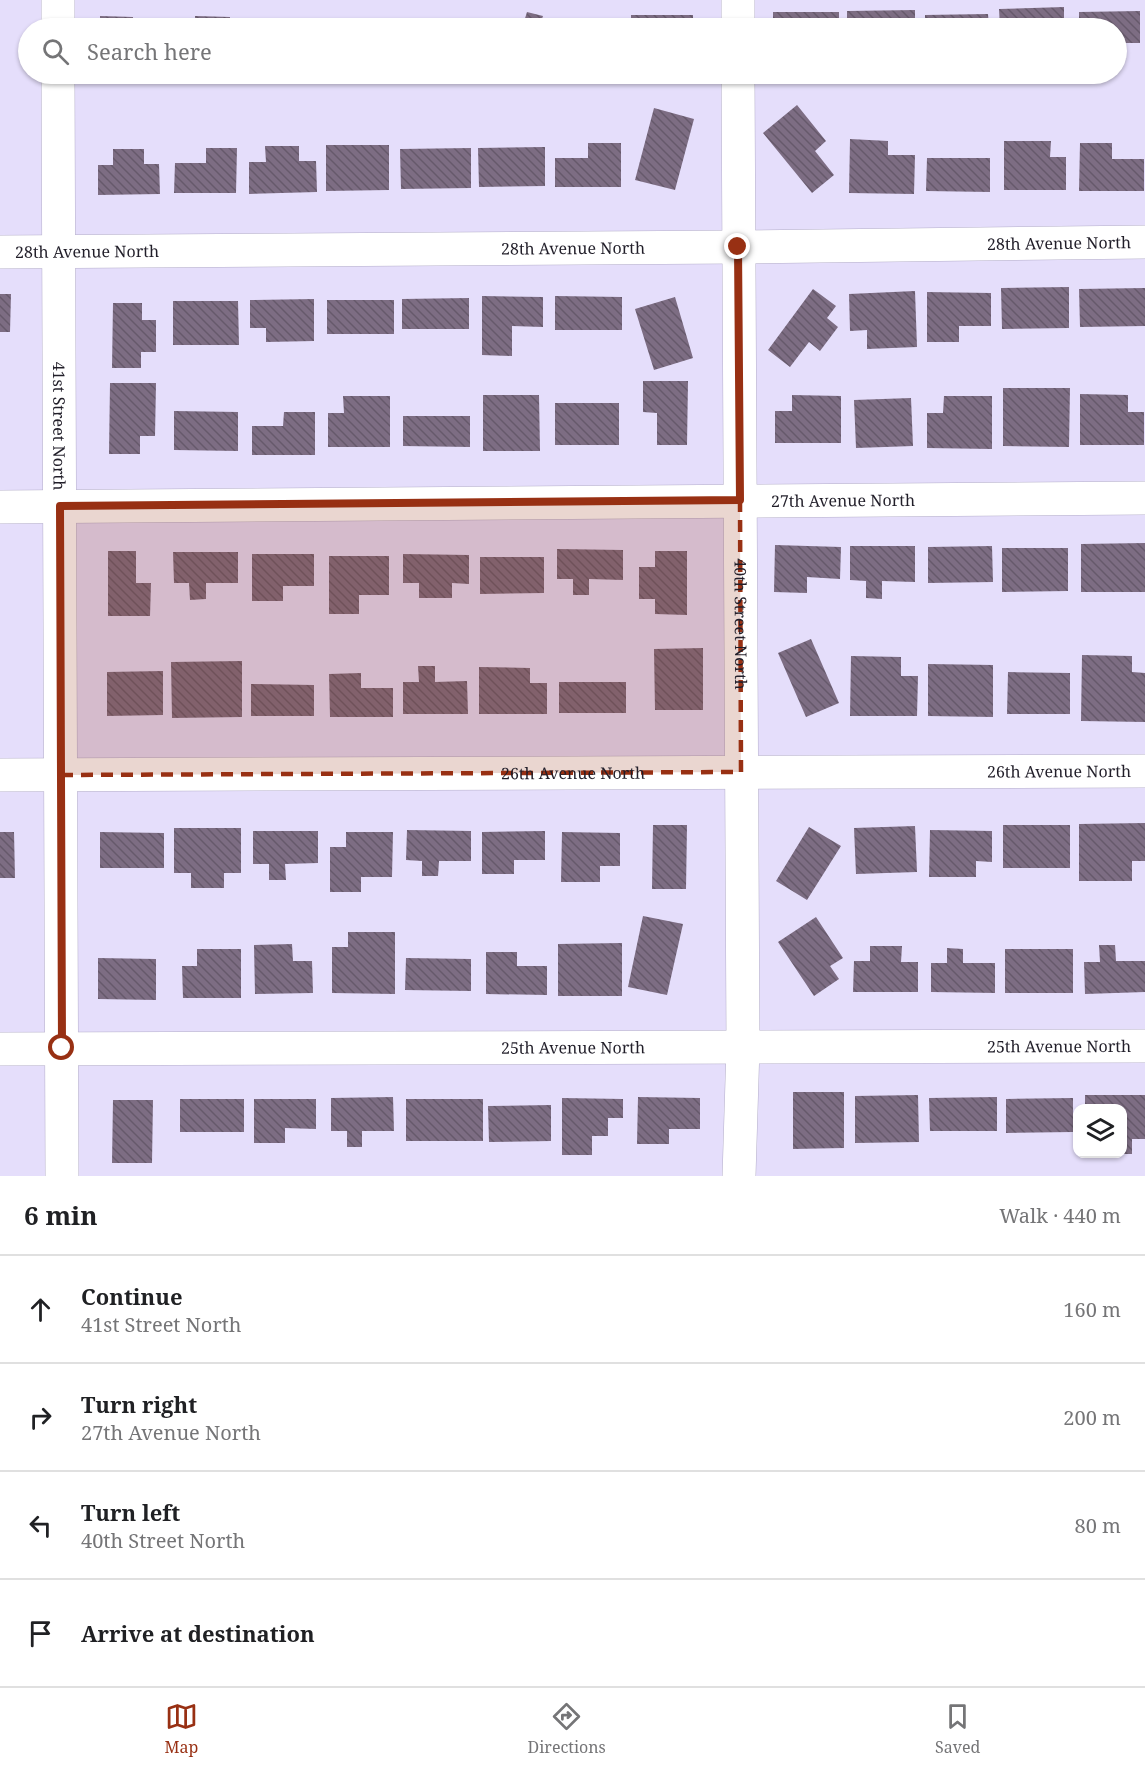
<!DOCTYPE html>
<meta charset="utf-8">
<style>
:root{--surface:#fff;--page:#f6f6f6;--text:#202124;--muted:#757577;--line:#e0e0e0;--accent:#983013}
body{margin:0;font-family:"Noto Serif",serif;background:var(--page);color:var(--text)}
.controls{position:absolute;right:18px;bottom:18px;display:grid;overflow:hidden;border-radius:12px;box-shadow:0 2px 4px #0004}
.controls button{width:54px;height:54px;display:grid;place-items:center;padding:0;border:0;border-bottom:2px solid var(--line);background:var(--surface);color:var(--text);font:30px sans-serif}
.stop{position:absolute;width:18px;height:18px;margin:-14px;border:4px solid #983013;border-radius:50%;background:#fff}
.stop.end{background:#983013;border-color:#fff;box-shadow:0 2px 6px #0008}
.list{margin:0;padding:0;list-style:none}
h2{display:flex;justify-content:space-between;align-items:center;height:78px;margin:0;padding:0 24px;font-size:26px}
h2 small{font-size:20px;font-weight:400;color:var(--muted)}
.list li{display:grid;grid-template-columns:39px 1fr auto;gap:18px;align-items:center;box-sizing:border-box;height:108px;padding:0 24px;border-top:2px solid var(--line)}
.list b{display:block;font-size:22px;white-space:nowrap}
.list p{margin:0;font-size:20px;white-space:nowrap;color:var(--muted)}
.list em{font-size:20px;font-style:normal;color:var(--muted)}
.icon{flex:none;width:33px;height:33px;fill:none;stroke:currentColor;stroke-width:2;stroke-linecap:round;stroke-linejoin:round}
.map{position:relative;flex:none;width:1145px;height:1176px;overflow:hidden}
.search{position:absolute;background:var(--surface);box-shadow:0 2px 4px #0004;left:18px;right:18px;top:18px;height:66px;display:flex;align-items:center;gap:15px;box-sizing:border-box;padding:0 21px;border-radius:33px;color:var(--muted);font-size:22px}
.sheet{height:510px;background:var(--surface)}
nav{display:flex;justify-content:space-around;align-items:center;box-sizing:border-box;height:84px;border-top:2px solid var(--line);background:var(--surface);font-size:16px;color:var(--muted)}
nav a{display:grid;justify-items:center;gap:3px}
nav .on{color:var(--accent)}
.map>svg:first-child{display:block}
</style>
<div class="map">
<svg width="1145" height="1176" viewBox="0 0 1145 1176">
<defs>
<pattern id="building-back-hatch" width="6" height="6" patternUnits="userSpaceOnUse" patternTransform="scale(1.5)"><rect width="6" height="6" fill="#7d6d83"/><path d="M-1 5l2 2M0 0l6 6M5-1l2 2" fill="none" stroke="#66596b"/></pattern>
</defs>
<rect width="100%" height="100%" fill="#e5defb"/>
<path fill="url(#building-back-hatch)" d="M1064,7V28H1000L999,9Z
M915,10V28H847V11Z
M1140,11V43H1125L1126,59H1116V28H1079V12Z
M527,12L543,16L539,28H522Z
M773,12H839V28H773Z
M988,14L989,28H925V15Z
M631,15H693V28H631Z
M100,16L133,17V28H100Z
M195,16L230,17V28H195Z
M325,20H389V28H325Z
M405,21H462V28H405Z
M551,21H624V28H551Z
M251,22H308V28H251Z
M116,74H133V80H116Z
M797,105L826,141L815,151L834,175L812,193L763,133Z
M654,108L694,119L675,190L635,180Z
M850,139L888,141V155H915L914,194L849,193Z
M1004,141H1051L1050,157H1066V190H1004Z
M588,143H621V187H555V158H588Z
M1080,143H1112V159H1144V191H1079Z
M326,145H389V190L326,191Z
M265,146H299V161H316L317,192L249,194V162H266Z
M545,147V186L479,187L478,148Z
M206,148H237L236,193H174L175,163H206Z
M471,148V188L401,189L400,149Z
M113,149H144V164H159L160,194L98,195V165H113Z
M927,158H990V192L926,191Z
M1069,287V328L1002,329L1001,288Z
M1145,288V326L1080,327L1079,289Z
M813,289L836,306L827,318L838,327L820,351L809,342L790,367L768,350Z
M915,291L917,347L867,349V330L850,331L849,294Z
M927,292L991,293V326H959V342H927Z
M0,294H11L10,332H0Z
M482,296L543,297V327L512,326V356L482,355Z
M555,296L622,297V330H555Z
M675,297L693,358L654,370L635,309Z
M469,298V329H402V299Z
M314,299V341L266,342V328H250V300Z
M327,300H394V334H327Z
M173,301H238L239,345H173Z
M113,303H142V320H156V352H141V368H112Z
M643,381H688L687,445H657V413L643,412Z
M110,383H156L155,436H140V454H109Z
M1003,388H1070L1069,447L1003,446Z
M1080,394L1128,395V412H1144V445H1080Z
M483,395H539L540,451H483Z
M792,395L841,396V443H775V411H792Z
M343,396H390V447H328V413H344Z
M944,396H992V449L927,448V413H943Z
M911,398L913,446L856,448L854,400Z
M555,403H619V445H555Z
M174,411L238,412V451L174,450Z
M284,412H315V455H252V426H283Z
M403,416H470V447L403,446Z
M1145,543V592H1081V544Z
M775,545L841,547L840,579L807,577V593L774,592Z
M850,546H915V582L882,581V599L866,598V581L850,580Z
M992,546L993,582L928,583V547Z
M1002,548H1068V591L1002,592Z
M557,549L623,550V580L589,579V595H573V579H557Z
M108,551H136V583H151L150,616H108Z
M655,551H687V615L655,614V599H639V567H655Z
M173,552H238V583H206V599L190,600L189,583H174Z
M252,554H314V586H283V601H252Z
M403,554L469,555V584L452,583V598H419V583H403Z
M329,556H389V595H359V614H329Z
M480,557H544V593L480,594Z
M811,639L839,703L806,717L778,653Z
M703,648V710H655L654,649Z
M1082,655L1132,656V672L1145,673V722L1081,721Z
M851,656L901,657V676H918L917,716H850Z
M242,661V717L172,718L171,662Z
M928,664L993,665V717L928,716Z
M418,666H435V682L467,681L468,714H403V682H419Z
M479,667L530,668V683H547V714H479Z
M163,671V715L107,716V672Z
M1008,672L1070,673V714H1007Z
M361,673V688H393V717H330L329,674Z
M559,682H626V713H559Z
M251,684L314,685V716H251Z
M1145,823V861H1132V881H1079V824Z
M653,825H687L686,889H652Z
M1003,825H1070V868H1003Z
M915,826L917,872L856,874L854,828Z
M809,827L841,846L807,900L776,881Z
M174,828H241V873H224V888H191V873H174Z
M407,830L471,831V861H439L438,876H422V861L406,860Z
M930,830L992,831V862L976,861V877H929Z
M253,831H318V863L285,864L286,880H269V864H253Z
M545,831V860H514V874H482V832Z
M0,832H14L15,878H0Z
M100,832L164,833V868H100Z
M346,832H393L392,877H361V892H330V847H346Z
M562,832L620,833V866H600V882H561Z
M643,916L683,924L667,995L628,987Z
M816,917L843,958L830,966L839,979L814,996L778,942Z
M348,932H395V994L332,993V947H348Z
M622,943V996H558V944Z
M292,944L293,961H312L313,993L255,994L254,945Z
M1099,945H1115L1116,961H1145V992L1085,994L1084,962H1100Z
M870,946H902L901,962H918V992H853L854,961H870Z
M947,948L963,949V963H995V993L931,992V963H947Z
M197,949H241V998H183L182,966H197Z
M1005,949H1073V993H1005Z
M486,952H517V966H547V995L486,994Z
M98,958L156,959V1000L98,999Z
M406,958L471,959V991L405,990Z
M793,1092H844V1148L793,1149Z
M918,1095L919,1142L855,1143V1096Z
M1085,1095H1145V1139H1132V1154H1122V1108H1085Z
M393,1097L394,1131H362V1147H347V1131H331V1098Z
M638,1097L700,1098V1129H669V1144H637Z
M997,1097V1131H930L929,1098Z
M562,1098L623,1099V1118H608V1136H592V1155H562Z
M1073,1098V1132L1006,1133V1099Z
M180,1099H244V1132H180Z
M254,1099H316V1129L285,1128V1143H254Z
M406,1099H483V1141H406Z
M113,1100H153L152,1163H112Z
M551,1105V1141L489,1142L488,1106Z"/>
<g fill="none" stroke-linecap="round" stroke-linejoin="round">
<defs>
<g id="minor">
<path d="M58,0V28"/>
<path d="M738,0V28"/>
<path id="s1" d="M58,74L62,1176"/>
<path id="s2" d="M738,74L743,1047L739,1176"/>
<path id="s3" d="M0,252L738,247L1145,242"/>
<path id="s4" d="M0,507L1145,498"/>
<path id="s5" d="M0,775L1145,771"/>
<path id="s6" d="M0,1049L1145,1046"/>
</g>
</defs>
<use href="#minor" stroke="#b4aec9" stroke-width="34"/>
<use href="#minor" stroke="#fff" stroke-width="33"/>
</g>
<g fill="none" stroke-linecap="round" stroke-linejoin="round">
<path stroke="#983013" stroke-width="8" d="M62,1048L60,506L740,500L738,247"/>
</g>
<path fill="#983013" fill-opacity="0.2" stroke="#983013" stroke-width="4.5" stroke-dasharray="12 8" stroke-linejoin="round" d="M740,500L741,772L61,775L60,506Z"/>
<g text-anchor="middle" stroke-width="6" stroke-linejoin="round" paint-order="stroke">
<g font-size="16" fill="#211e29" stroke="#fff">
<text dy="6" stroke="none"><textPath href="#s3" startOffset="1059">28th Avenue North</textPath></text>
<text dy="6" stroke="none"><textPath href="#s3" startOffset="573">28th Avenue North</textPath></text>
<text dy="6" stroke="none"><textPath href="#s3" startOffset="87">28th Avenue North</textPath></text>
<text dy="6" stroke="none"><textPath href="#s1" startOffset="352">41st Street North</textPath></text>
<text dy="6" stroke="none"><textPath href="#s4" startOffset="843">27th Avenue North</textPath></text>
<text dy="6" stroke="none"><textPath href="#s2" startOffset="550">40th Street North</textPath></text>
<text dy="6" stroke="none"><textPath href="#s5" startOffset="1059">26th Avenue North</textPath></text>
<text dy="6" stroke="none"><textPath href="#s5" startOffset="573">26th Avenue North</textPath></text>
<text dy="6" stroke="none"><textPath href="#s6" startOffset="1059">25th Avenue North</textPath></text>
<text dy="6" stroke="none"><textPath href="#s6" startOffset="573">25th Avenue North</textPath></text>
</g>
</g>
</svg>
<div class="controls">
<button><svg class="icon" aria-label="layers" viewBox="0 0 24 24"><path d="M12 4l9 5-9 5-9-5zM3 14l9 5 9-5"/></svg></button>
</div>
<div class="stop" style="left:62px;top:1048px"></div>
<div class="stop end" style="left:738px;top:247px"></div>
<div class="search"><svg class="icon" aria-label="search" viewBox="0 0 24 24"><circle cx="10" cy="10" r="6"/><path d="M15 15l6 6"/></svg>Search here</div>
</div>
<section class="sheet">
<h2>6 min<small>Walk · 440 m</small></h2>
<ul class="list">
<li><svg class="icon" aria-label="ahead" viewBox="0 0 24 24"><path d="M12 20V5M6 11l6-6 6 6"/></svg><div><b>Continue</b><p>41st Street North</p></div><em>160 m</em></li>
<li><svg class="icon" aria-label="right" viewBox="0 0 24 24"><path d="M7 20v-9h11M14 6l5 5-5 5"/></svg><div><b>Turn right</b><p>27th Avenue North</p></div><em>200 m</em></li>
<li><svg class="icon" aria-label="left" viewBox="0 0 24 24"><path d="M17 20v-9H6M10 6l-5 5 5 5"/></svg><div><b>Turn left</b><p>40th Street North</p></div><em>80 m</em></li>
<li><svg class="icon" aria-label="arrive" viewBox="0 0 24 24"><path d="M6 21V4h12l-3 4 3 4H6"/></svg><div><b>Arrive at destination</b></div></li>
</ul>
</section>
<nav>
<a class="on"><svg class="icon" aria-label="map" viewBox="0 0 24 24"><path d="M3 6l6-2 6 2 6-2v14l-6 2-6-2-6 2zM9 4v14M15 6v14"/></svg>Map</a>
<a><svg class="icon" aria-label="directions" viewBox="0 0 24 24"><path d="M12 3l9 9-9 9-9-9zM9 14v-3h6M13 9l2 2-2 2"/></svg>Directions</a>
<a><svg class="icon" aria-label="saved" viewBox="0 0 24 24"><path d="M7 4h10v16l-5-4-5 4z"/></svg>Saved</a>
</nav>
